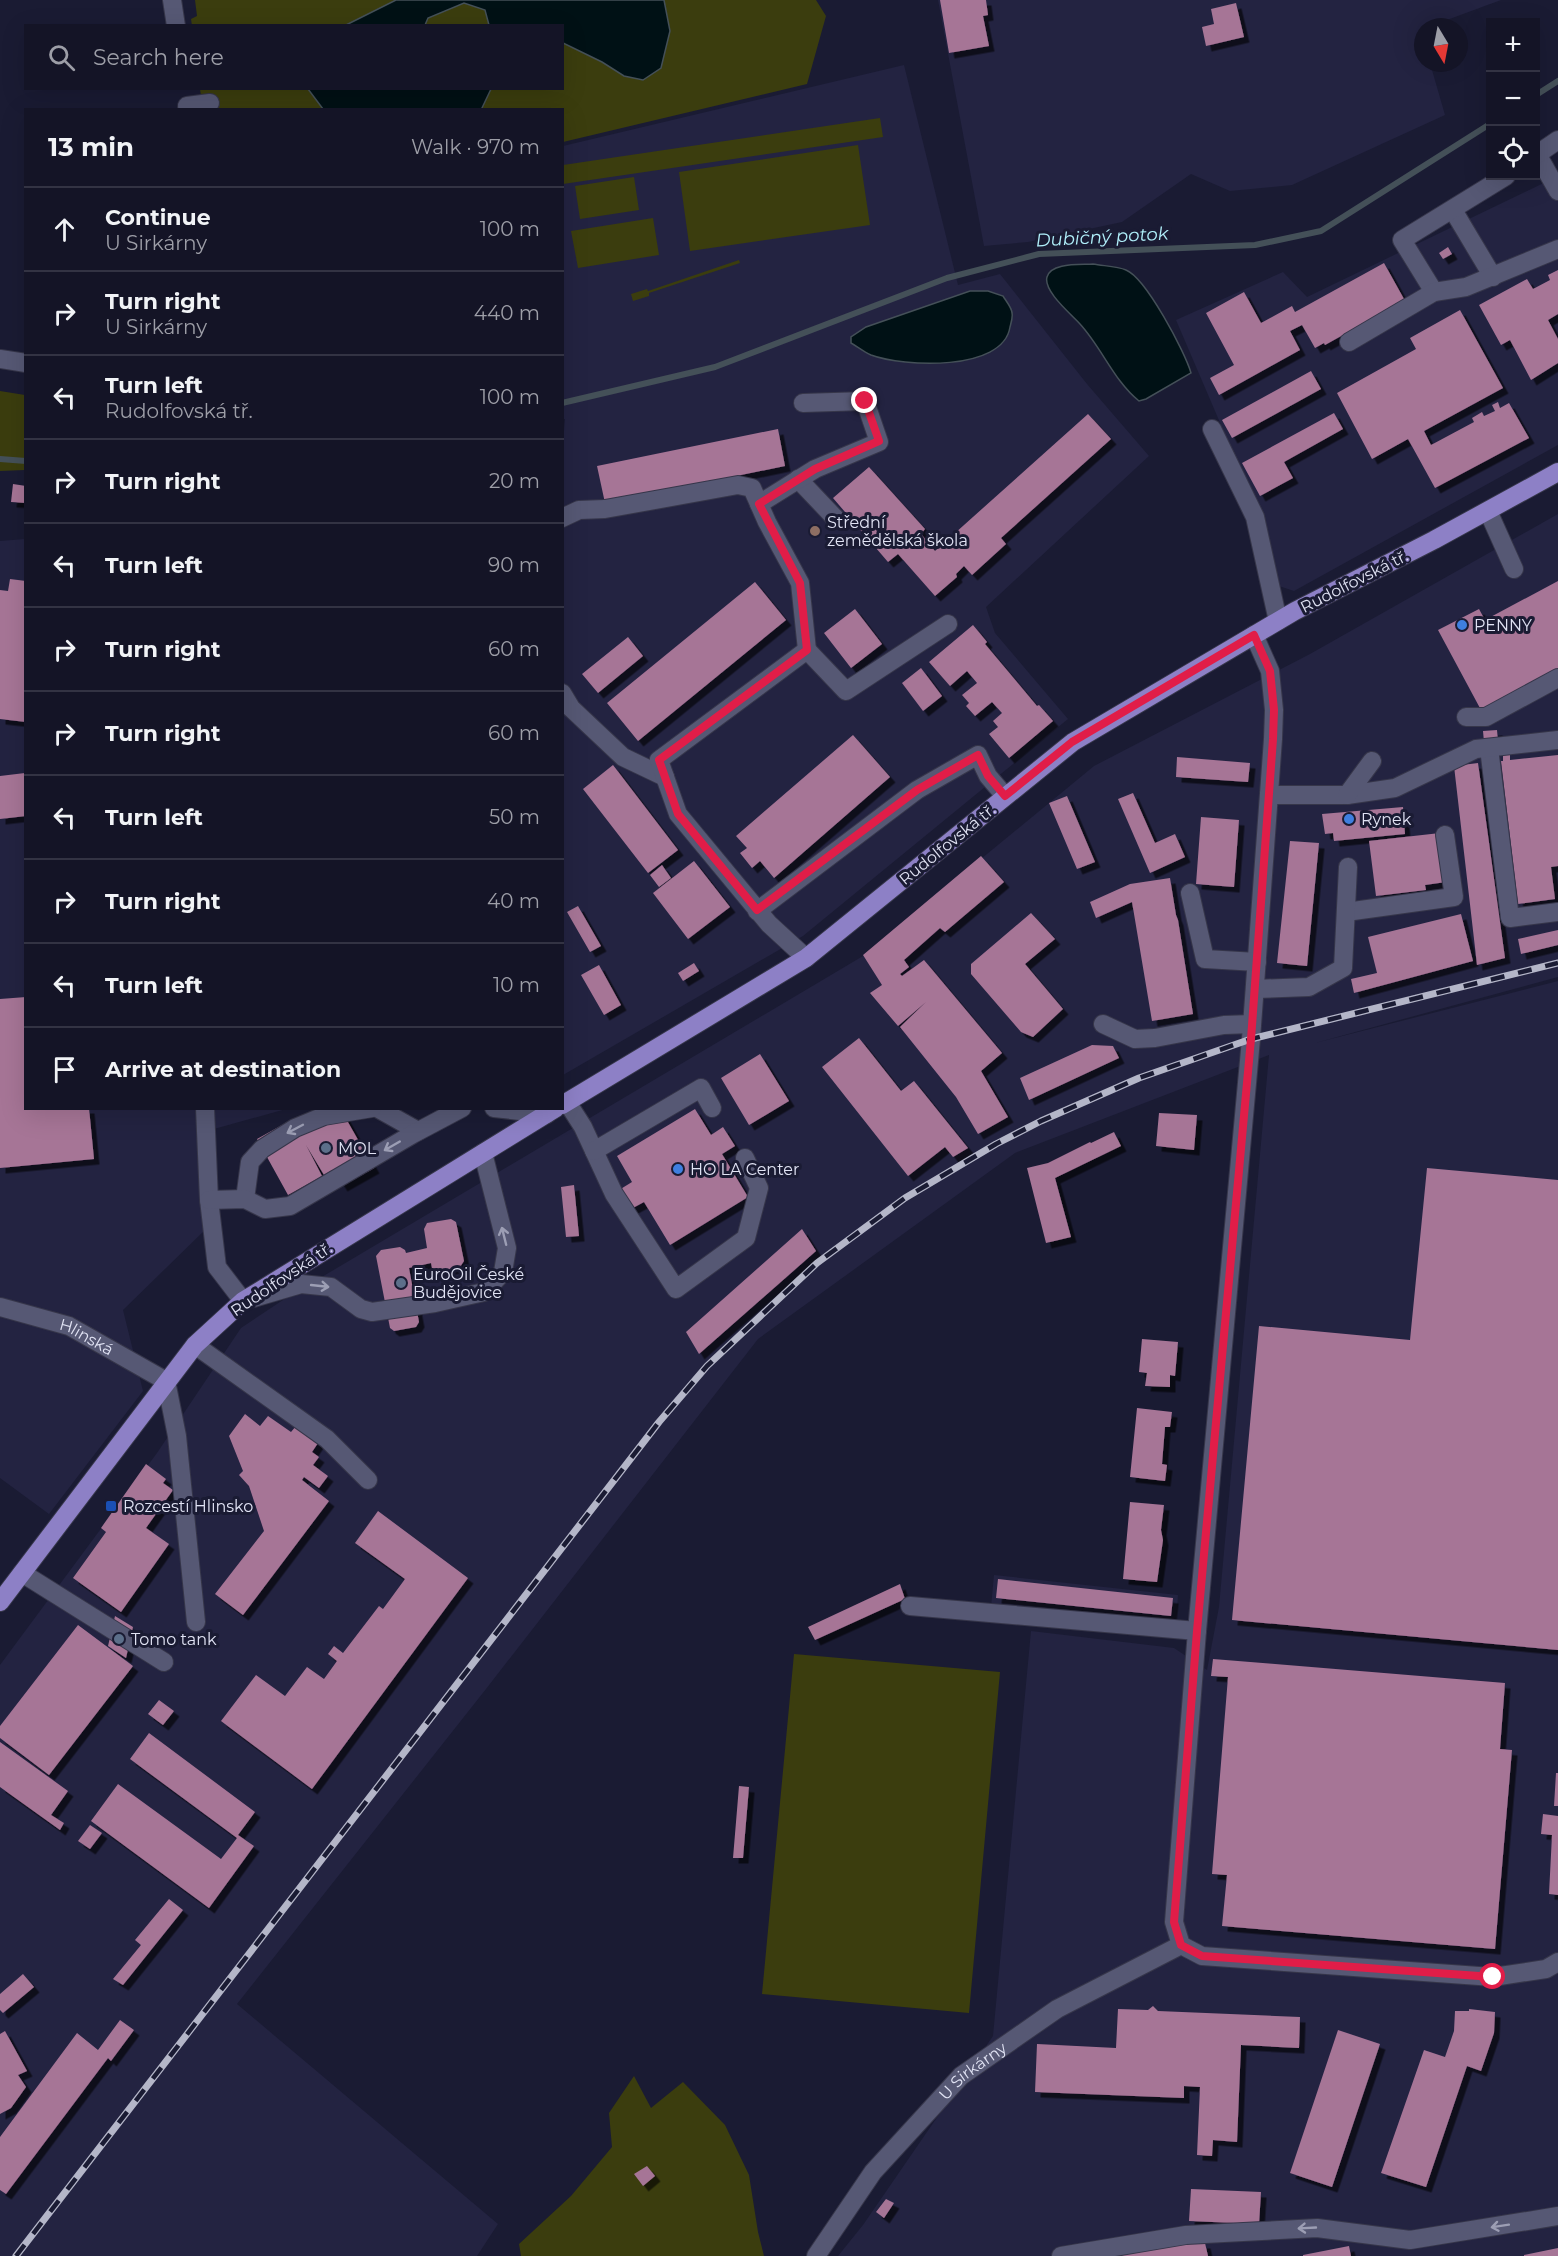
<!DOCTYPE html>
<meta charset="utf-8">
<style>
:root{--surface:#141426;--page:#212132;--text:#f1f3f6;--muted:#9d9ea7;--line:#333343}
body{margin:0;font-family:Montserrat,sans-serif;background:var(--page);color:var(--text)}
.controls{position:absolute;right:18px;top:18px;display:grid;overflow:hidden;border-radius:0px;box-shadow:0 6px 24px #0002}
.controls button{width:54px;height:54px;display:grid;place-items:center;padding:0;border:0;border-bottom:2px solid var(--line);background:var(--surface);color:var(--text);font:30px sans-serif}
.compass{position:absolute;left:1414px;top:18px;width:54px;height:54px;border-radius:50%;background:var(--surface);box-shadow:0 6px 24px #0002;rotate:170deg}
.stop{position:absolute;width:18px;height:18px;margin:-14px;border:4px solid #e11d48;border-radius:50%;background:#fff}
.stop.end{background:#e11d48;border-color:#fff;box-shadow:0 2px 6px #0008}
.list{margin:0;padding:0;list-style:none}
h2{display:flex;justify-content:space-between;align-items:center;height:78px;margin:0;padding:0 24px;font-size:26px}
h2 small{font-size:20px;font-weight:400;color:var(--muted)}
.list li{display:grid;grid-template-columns:39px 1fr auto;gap:18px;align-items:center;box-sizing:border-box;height:84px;padding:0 24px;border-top:2px solid var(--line)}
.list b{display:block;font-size:22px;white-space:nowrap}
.list p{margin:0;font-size:20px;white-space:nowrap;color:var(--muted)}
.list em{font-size:20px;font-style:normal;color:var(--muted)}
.icon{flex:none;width:33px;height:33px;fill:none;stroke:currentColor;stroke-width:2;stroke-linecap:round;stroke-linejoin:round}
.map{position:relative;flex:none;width:1558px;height:2256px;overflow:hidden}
.search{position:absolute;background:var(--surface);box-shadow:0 6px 24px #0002;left:24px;top:24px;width:540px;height:66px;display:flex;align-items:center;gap:15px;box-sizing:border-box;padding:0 21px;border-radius:0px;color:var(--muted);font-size:22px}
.panel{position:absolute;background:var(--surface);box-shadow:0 6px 24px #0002;left:24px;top:108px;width:540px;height:1002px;border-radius:0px}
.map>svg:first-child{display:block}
</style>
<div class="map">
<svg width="1558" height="2256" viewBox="0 0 1558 2256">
<defs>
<filter id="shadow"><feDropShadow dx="5.5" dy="5.5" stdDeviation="0" flood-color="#0009"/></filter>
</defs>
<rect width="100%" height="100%" fill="#1a1b33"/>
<path fill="#232341" d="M938,0H1501L1428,27H1423L1421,30L1423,39V63H1430L1445,115L1292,185L1230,191L1191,174L1122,222L1028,242L984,246Z
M904,65L958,285L1000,274L1087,384L1149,456L986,607L995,633L1068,719L803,936L563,1075L562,454L565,419H562L563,146Z
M1558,176V445L1294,591L1279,586L1260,516L1176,320L1283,272L1307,297Z
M1558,514V977L1315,1043L1558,981V2256H838L863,2225L993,2036L1031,1631L1174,1648L1207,1670L1219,1607L1269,1055L1015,1153L758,1339L486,1689L237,2004L498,2224L477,2256H0V1665L157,1453L241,1328L283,1300L863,956L1094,766L1310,654Z
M25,539L26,1108L286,1109L214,1129L208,1227L123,1310L143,1391L49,1514L0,1478V541Z
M994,1575L1178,1595L1176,1624L991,1607Z"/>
<path fill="#3b3d0e" d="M195,0H816L826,16L807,84L563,142L562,110L203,109L200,89L562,88V26H192L191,19L197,16Z
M880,118L883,137L563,184V165Z
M858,145L870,225L690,251L679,172Z
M634,177L639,210L580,219L575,186Z
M653,218L659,255L578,268L571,231Z
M739,260L740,263L649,293V296L633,301L631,294L647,289L648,291Z
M0,391L25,395V470L0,471Z
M794,1654L1000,1672L969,2013L762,1994Z
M634,2076L651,2108L683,2082L725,2125L749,2175L758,2232L764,2256H521L519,2244L571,2196L612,2147L609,2113Z"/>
<path fill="#001115" stroke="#445058" stroke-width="1.5" d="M396,0H664L670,31L661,68L643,80L624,76L602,62L563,43L562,26L489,25L485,10L464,3L428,18L425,25H346Z
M308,89V88L491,89L481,110L323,109Z
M1093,264C1103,266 1117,266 1126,270C1146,278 1185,352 1191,373L1146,399L1139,401C1114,381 1102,348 1080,324C1071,314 1043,291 1047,277C1051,262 1081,265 1093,264Z
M970,291H988L1003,296C1006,301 1012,308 1012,313C1013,317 1011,323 1010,327C1003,372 903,367 871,355C864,352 858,347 851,343V337L866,327Z"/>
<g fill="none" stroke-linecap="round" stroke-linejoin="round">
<path stroke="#445058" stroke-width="6" d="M1536,95L1558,81
M562,403L715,367L947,278L1039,254L1255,245L1321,231L1490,124
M0,459L26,461"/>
</g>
<path fill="#a67496" filter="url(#shadow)" d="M940,0H986L988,15L983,16L989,46L949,53Z
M1236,3L1244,37L1206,46L1202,27L1214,24L1211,9Z
M1448,247L1452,254L1443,259L1439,253Z
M1384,263L1404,299L1394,305L1395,306L1325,345L1324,343L1315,348L1302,325L1290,331L1300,350L1219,395L1210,378L1234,365L1206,313L1244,292L1261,323L1292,306L1295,312Z
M1558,270V314L1548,320L1558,339V363L1531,380L1510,340L1501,345L1479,305L1527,279L1533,289L1550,280L1548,275Z
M1460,310L1503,388L1424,431L1431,445L1474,422L1472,418L1482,412L1484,416L1495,411L1492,405L1498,402L1500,408L1509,403L1529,438L1435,488L1408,439L1372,459L1337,393L1416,349L1410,338Z
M1311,371L1321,389L1232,438L1222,420Z
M1334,413L1343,429L1284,462L1293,478L1260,496L1242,463Z
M1088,414L1111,439L1001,538L1006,544L972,575L964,566L956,574L957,577L935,596L898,554L888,562L833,498L869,467L925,529L921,534L935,551Z
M778,429L785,466L605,503L597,466Z
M13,484L26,486V503L11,502Z
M10,579L26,581V722L0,719V590L8,591Z
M1558,581V669L1481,710L1438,630L1479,609L1485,620Z
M755,582L786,620L638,741L607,703Z
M855,609L882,644L851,668L824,633Z
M973,625L987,642L985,644L1037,706L1039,705L1053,721L1009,758L989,734L998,727L993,721L1002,713L992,702L975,716L966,706L969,703L962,695L977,683L967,671L950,686L929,662Z
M628,637L643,656L598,693L582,674Z
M921,668L942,696L923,711L902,683Z
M1497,730L1498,741L1484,742L1483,731Z
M853,735L890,777L774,878L760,861L752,868L740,853L747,848L736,836Z
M1503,755H1510V760L1558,755V866L1551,867L1555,899L1518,904L1501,761H1503Z
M1177,757L1250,763L1248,782L1176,777Z
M1478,763L1505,958L1477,965L1454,766Z
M613,765L678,850L648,873L583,789Z
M25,773L26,816L0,819V776Z
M1133,793L1155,843L1175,834L1185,857L1150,873L1118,799Z
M1067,796L1095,862L1077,869L1049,803Z
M1403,807L1405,834L1334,841L1333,833L1325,834L1322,814Z
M1201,817L1239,820L1234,887L1196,884Z
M1440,833L1446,882L1425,885L1426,890L1376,896L1369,841Z
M1290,841L1319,843L1307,966L1277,963Z
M981,856L1004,882L945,932L940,928L904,960L909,967L900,974L902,976L924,960L1002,1053L981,1071L1008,1117L978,1134L956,1097L900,1027L926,1002L898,1026L870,993L882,985L863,955Z
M694,861L730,907L688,939L653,893Z
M662,865L671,878L659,887L650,875Z
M1170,878L1176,915L1178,920L1193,1014L1152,1021L1132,902L1096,918L1090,902L1130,884Z
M578,906L601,946L590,952L567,912Z
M1031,913L1055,939L1025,964L1063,1009L1033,1037L1021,1032L971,974V964Z
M1461,914L1473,961L1354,993L1351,979L1377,973L1368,937Z
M1558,930V945L1521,954L1518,939Z
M694,963L699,971L683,981L678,973Z
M599,965L621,1005L604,1015L581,975Z
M26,997V1108H89L94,1159L0,1168V999Z
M859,1038L901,1091L914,1081L968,1148L953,1157L945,1147L908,1176L822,1067Z
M1092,1045L1113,1046L1119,1058L1029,1100L1020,1078Z
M760,1054L789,1101L749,1125L721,1078Z
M340,1108L374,1168L342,1186L332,1170L324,1175L306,1145L322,1176L288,1195L257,1139L291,1120L300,1136Z
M695,1109L711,1135L723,1127L735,1146L722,1154L748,1197L670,1245L644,1202L631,1209L619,1190L632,1182L617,1156Z
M1159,1113L1197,1115L1194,1150L1156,1146Z
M1114,1132L1121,1146L1055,1178L1071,1237L1046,1243L1027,1168L1048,1163L1090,1142L1091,1143Z
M1427,1168L1558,1180V1650L1232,1620L1259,1326L1410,1340Z
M574,1185L579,1236L566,1237L561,1187Z
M451,1219L456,1222L464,1261L460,1267L437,1272L432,1268L431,1263L409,1268L419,1322L416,1327L394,1331L390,1328L376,1256L381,1250L400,1247L405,1250L406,1253L427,1248L424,1229L427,1223Z
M802,1229L816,1251L699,1354L686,1332Z
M1142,1339L1178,1342L1175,1376L1170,1375V1387L1145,1386L1147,1373L1139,1372Z
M1137,1408L1172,1412L1170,1427H1165L1162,1464L1167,1465L1165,1481L1130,1477Z
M245,1414L260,1426L268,1416L291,1432L296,1426L318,1443L312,1452L319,1457L313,1465L328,1476L319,1488L304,1477L302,1480L329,1501L243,1615L215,1594L264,1531L249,1486L239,1475L243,1471L229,1436Z
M146,1464L166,1479L163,1483L173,1490L146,1528L169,1544L121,1612L73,1578L106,1532L101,1528Z
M1130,1502L1164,1505L1161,1530L1163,1540L1157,1582L1123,1579Z
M378,1511L468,1578L312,1789L221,1721L256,1675L285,1696L307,1667L324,1679L337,1661L328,1654L334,1646L343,1653L379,1606L383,1609L405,1579L355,1543Z
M998,1579L1173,1598L1171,1616L996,1598Z
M900,1584L905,1599L815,1640L808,1627Z
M115,1616L133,1627L126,1658L108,1646Z
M78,1625L133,1666L49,1775L0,1738V1726Z
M1213,1659L1505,1683L1500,1749L1512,1750L1495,1949L1222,1926L1227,1875L1212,1874L1228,1677L1211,1676Z
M159,1700L174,1711L163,1725L148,1714Z
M149,1733L255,1812L238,1835L254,1846L209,1908L91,1821L118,1784L221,1859L237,1838L130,1759Z
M0,1742L68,1791L51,1815L64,1823L60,1830L0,1787Z
M1556,1773H1558V1806H1554Z
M739,1786L749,1787L743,1858H733Z
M1543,1814L1558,1816V1895L1549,1894L1552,1835L1541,1834Z
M90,1825L102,1833L90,1849L78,1841Z
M169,1899L183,1910L123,1985L113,1979L141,1945L135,1940Z
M23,1974L34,1987L3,2013L0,2010V1994Z
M1153,2006L1158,2011L1300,2017L1299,2048L1241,2045L1237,2142L1213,2140L1212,2156L1197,2155L1200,2087L1184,2086V2098L1035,2092L1037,2044L1116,2048L1118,2009L1148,2010Z
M1469,2009L1495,2012L1494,2033L1481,2071L1467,2066L1426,2187L1381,2173L1424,2050L1445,2057L1454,2031L1455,2011H1469Z
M120,2020L134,2030L111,2061L108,2058L6,2194L0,2190V2137L77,2033L98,2050Z
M1338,2030L1380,2044L1332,2187L1290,2173Z
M5,2031L27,2071L18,2075L26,2087L11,2108L0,2114V2034Z
M647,2166L655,2176L643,2186L634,2174Z
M1191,2189L1261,2192L1259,2224L1189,2221Z
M886,2199L894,2203L884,2218L876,2212Z
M1183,2242L1205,2243L1208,2256H1119Z
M1349,2246L1351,2256H1303V2255Z
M1558,2248V2256H1524V2255Z"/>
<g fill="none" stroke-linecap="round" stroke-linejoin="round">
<defs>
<g id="minor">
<path d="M172,0L176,26"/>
<path d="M187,106L210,103"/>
<path d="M1537,154L1558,191"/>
<path d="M1536,155L1558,140"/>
<path d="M1453,210L1493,277"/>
<path d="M1434,292L1402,240L1506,176"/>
<path d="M1349,342L1434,292L1466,287L1558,249"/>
<path d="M0,359L26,363"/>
<path d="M1212,429L1255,517L1278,621"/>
<path d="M798,479L835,518"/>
<path d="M759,504L815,469L879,442L865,401L803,403"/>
<path d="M1488,511L1514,569"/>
<path d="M562,518L579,510L605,509L738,485L752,488L767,522L800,583L807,650"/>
<path d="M1254,635L1270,671L1274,710L1273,739L1251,1039L1197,1631L1174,1922L1181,1945L1202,1956L1493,1977L1546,1969L1558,1962"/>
<path d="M562,693L571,708L623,757L665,777"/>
<path d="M1466,717H1486L1558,678"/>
<path d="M1489,748L1510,918L1558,912"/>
<path d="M1269,795H1347L1395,788L1476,749L1558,740"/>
<path d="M1347,795L1372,761"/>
<path d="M1190,893L1205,959L1257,962"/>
<path d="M757,911L917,790L978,755L988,776L1005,796"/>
<path d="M1346,912L1454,897L1445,835"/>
<path d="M806,958L769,924L678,814L659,760L807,650L846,691L948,624"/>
<path d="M1255,989L1309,987L1343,968L1348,867"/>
<path d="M1103,1024L1135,1039L1155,1038L1224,1025L1252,1024"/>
<path d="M567,1102L583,1127L614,1194L676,1289L746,1238L759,1188L745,1158"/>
<path d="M205,1108L209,1200L217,1267L243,1301L301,1284L331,1287L361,1309L372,1312L435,1303L484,1292L503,1272L507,1248L483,1153"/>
<path d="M377,1108L418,1131"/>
<path d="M494,1108L547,1114"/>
<path d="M594,1151L701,1088L712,1108"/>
<path d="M245,1199L250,1162L262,1149L295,1128L324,1116L372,1108"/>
<path d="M209,1200L245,1199L265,1209L290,1206L413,1134L462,1108"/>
<path id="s1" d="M0,1307L69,1326L166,1381L177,1436L196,1622"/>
<path d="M195,1345L327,1439L368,1480"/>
<path d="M22,1573L164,1662"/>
<path d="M910,1606L1197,1631"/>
<path id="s2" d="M816,2256L873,2172L961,2076L1057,2009L1181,1945"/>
<path d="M1061,2256L1186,2235L1317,2228L1410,2240L1558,2216"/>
</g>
<path id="major" d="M562,1105L806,958L1073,742L1295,611L1434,540L1558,472
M0,1602L195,1345L243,1301L556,1108"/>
</defs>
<use href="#minor" stroke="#36364a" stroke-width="20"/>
<use href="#major" stroke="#36364a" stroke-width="20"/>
<use href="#minor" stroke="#565874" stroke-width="18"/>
<use href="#major" stroke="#8d80c6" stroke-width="18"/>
<defs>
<path id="rail" d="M16,2256L659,1422L707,1366L817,1263L905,1198L996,1144L1041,1121L1139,1078L1251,1039L1558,963"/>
</defs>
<use href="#rail" stroke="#b4b6c8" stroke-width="7"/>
<use href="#rail" stroke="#1a1b33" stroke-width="4.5" stroke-dasharray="14" stroke-linecap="butt"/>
</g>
<defs><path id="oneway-shaft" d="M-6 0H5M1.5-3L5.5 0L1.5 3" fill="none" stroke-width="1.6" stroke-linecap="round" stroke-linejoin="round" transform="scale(1.5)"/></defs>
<g stroke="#9c9eb4">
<use href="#oneway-shaft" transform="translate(295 1129) rotate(152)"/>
<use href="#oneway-shaft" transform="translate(392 1146) rotate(150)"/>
<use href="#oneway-shaft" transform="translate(504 1236) rotate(-104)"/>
<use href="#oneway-shaft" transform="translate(320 1286) rotate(6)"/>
<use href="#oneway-shaft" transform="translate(1500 2226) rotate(171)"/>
<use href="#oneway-shaft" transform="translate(1307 2228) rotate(177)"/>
</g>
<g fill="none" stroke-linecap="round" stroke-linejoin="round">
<path stroke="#e11d48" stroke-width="8" d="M865,401L879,441L815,469L759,504L800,583L807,650L659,760L678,814L757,910L917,790L978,755L988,776L1005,796L1072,742L1254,635L1270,671L1274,710L1273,739L1251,1039L1197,1631L1174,1922L1181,1945L1202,1956L1493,1977"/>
</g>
<circle fill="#8d6e63" stroke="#1a1b33" stroke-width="2" cx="815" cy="531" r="6"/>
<g fill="#3f7fe0" stroke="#1a1b33" stroke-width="2">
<circle cx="1462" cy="625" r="6"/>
<circle cx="1349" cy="819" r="6"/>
<circle cx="678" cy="1169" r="6"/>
</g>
<g fill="#5c6f8a" stroke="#1a1b33" stroke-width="2">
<circle cx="326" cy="1148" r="6"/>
<circle cx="401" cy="1283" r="6"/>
<circle cx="119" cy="1639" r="6"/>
</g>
<rect fill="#1a4fb4" stroke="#1a1b33" stroke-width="2" x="105" y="1500" width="12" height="12" rx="3"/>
<g text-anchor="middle" stroke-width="6" stroke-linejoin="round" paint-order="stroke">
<g font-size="16" fill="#e1e3f4" stroke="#1a1b33" text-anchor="start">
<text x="827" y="528">Střední<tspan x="827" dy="18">zemědělská škola</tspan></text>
<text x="1474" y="631">PENNY</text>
<text x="1361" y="825">Rynek</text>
<text x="338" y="1154">MOL</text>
<text x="690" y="1175">HO LA Center</text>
<text x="413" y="1280">EuroOil České<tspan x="413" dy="18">Budějovice</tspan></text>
<text x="123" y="1512">Rozcestí Hlinsko</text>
<text x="131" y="1645">Tomo tank</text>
</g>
<g font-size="16" fill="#e1e3f4" stroke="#1a1b33">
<text transform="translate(1354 581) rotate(-27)" y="6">Rudolfovská tř.</text>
<text transform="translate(947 844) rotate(-39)" y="6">Rudolfovská tř.</text>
<text transform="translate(281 1279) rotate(-34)" y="6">Rudolfovská tř.</text>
<text dy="6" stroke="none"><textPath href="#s1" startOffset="92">Hlinská</textPath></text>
<text dy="6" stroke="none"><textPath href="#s2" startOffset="244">U Sirkárny</textPath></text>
</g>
<g font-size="18" font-style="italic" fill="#b0effa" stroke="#1a1b33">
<text transform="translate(1102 237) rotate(-3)" y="6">Dubičný potok</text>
</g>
</g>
</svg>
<div class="controls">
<button>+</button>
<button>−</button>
<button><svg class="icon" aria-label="locate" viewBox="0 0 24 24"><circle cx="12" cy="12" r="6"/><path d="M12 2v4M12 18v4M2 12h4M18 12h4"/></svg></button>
</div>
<svg class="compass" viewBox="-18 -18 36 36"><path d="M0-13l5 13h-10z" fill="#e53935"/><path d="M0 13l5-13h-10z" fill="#9d9ea7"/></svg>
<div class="stop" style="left:1493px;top:1977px"></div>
<div class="stop end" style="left:865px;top:401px"></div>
<div class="search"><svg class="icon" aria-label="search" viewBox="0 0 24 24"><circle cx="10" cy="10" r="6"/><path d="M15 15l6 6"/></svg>Search here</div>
<section class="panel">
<h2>13 min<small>Walk · 970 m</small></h2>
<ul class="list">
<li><svg class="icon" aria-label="ahead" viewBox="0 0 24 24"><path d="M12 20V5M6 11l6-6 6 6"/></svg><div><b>Continue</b><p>U Sirkárny</p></div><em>100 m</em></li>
<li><svg class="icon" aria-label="right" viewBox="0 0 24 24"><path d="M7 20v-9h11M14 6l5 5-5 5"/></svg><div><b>Turn right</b><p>U Sirkárny</p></div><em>440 m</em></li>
<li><svg class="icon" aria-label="left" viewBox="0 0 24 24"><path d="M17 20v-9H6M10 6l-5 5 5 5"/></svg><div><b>Turn left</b><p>Rudolfovská tř.</p></div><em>100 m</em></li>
<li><svg class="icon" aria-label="right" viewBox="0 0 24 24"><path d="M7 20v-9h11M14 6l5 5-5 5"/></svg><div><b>Turn right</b></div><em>20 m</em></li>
<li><svg class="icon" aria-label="left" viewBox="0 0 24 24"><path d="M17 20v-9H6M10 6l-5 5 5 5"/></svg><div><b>Turn left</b></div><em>90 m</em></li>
<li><svg class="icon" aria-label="right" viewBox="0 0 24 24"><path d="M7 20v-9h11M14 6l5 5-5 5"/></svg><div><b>Turn right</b></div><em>60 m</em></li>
<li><svg class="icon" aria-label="right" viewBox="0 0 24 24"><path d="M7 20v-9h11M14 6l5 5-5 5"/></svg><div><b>Turn right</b></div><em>60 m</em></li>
<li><svg class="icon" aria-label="left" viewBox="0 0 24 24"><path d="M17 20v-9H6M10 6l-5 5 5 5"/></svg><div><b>Turn left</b></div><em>50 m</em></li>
<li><svg class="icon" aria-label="right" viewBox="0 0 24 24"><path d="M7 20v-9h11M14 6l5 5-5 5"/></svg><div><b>Turn right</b></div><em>40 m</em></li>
<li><svg class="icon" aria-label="left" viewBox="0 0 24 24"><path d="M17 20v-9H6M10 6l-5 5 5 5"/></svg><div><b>Turn left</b></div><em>10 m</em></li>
<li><svg class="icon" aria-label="arrive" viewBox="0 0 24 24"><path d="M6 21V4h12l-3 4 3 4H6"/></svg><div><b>Arrive at destination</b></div></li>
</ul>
</section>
</div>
